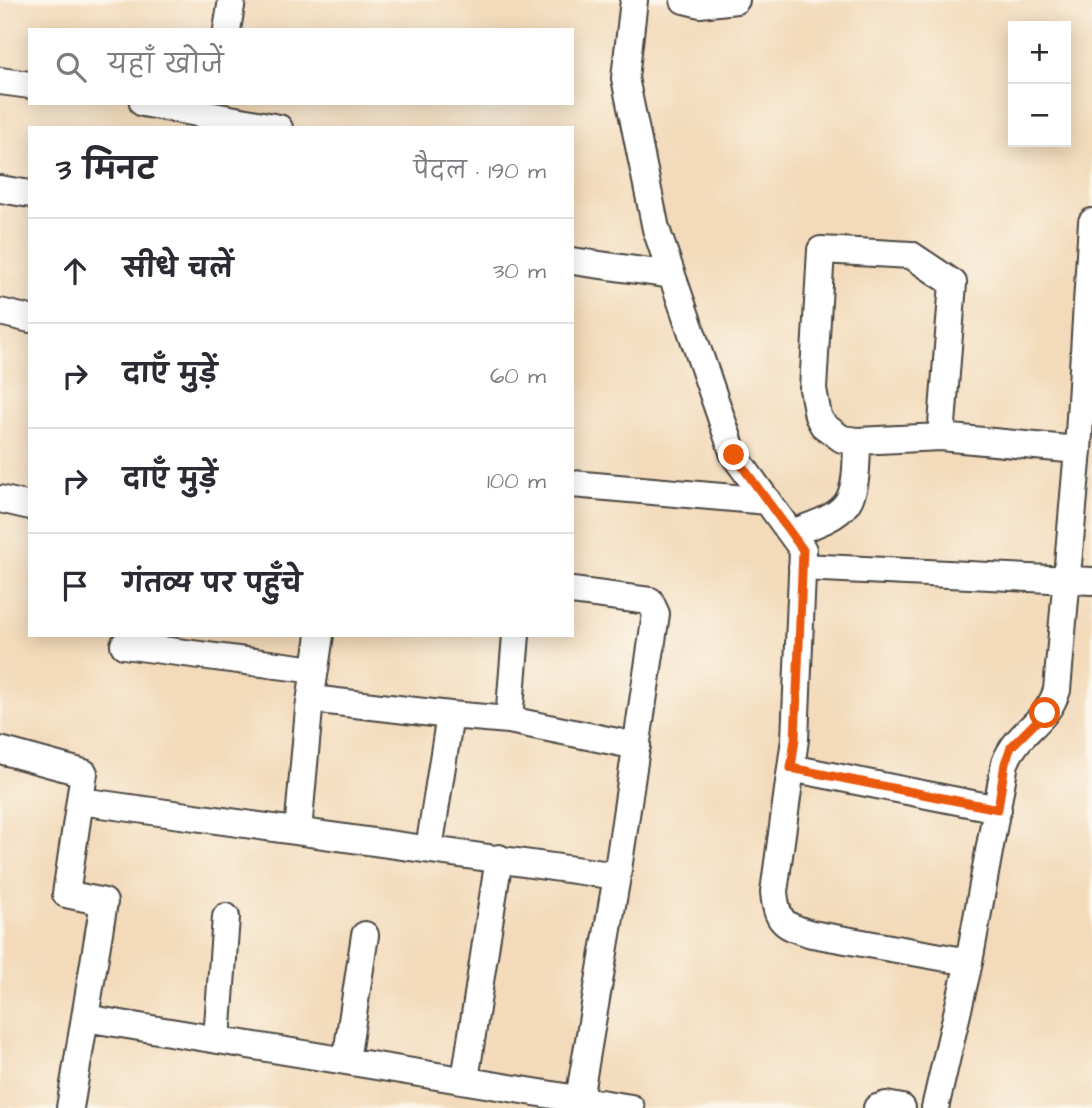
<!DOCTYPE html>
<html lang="hi">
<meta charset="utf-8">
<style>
:root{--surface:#fff;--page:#f2f2f3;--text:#2b2b33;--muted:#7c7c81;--line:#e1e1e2}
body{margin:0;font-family:"Architects Daughter","Playpen Sans Deva",sans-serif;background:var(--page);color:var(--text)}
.controls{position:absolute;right:21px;top:21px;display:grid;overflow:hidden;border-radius:0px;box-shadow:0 4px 18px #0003}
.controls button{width:63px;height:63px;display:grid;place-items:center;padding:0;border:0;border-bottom:2px solid var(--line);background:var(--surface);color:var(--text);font:35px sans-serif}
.stop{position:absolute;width:21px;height:21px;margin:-16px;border:5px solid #ea580c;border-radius:50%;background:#fff}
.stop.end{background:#ea580c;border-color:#fff;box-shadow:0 2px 7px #0008}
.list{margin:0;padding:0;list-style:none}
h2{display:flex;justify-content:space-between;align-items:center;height:91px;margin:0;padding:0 28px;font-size:30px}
h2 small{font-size:23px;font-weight:400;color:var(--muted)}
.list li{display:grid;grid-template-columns:46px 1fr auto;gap:21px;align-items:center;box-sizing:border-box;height:105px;padding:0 28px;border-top:2px solid var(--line)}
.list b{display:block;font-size:26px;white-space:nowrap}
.list em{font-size:23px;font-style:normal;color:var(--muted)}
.icon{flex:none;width:38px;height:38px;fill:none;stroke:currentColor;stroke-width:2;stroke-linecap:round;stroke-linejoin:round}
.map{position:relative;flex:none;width:1092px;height:1108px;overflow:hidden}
.search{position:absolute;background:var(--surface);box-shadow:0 4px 18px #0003;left:28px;top:28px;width:546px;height:77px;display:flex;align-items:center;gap:18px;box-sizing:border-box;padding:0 24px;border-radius:0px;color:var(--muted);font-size:26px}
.panel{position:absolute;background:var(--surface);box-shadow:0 4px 18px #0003;left:28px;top:126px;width:546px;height:511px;border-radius:0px}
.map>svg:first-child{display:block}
</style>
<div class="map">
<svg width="1092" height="1108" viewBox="0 0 1092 1108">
<rect width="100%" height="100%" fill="#fbf7ec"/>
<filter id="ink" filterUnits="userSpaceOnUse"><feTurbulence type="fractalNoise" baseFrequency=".0143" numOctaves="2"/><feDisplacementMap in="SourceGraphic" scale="14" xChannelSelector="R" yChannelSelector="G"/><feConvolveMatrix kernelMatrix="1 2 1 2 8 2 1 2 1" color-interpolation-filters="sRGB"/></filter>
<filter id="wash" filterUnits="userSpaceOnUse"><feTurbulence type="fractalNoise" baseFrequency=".00686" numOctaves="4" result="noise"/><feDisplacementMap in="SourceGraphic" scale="28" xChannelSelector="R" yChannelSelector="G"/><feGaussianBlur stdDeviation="1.57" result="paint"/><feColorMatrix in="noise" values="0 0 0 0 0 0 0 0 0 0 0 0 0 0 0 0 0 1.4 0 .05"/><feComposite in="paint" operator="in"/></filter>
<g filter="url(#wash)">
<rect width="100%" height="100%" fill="#f3daba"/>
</g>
<g filter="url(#ink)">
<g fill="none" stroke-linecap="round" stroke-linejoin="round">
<defs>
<path id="minor" d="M634,0L625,78L656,229L734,455L803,550L795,739L774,892C777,923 784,926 812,934L969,962L935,1108
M684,0L700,4L736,0
M227,30L232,0
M0,81L30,85
M143,103L279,128
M0,189L30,194
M572,261L672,275
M0,312L30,319
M941,437L857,441L842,439L823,425L818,416L813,389L821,250L911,255L953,283L941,437L1078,450
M572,484L768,501
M0,499L30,506
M791,533C853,512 856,505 857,441
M802,567L1092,581
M572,591L650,601L656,614L617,876L579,1099
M124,645L315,670
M311,699L450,715
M509,720L637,746
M0,750L84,773L66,894L104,902L70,1108
M791,768L998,809
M80,801L617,876
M298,831L309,709L320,635
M429,849L450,715L509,720L516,635
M969,962L1005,763C1018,730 1047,723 1057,690L1078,450L1092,222
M85,1018L631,1108
M217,1039L226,917
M346,1061L365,935
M465,1080L499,858
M877,1108L886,1105L902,1108"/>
</defs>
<use href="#minor" stroke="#494540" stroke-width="30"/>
<use href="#minor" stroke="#fff" stroke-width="26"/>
</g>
</g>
<g fill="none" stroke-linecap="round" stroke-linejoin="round" filter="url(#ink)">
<path stroke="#ea580c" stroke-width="9" d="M734,455L803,550L795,739L791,768L998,809L1005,763L1011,747L1045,713"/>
</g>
</svg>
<div class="controls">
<button>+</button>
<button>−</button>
</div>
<div class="stop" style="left:1045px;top:713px"></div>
<div class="stop end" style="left:734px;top:455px"></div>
<div class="search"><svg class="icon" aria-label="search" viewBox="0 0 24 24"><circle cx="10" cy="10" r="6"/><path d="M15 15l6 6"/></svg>यहाँ खोजें</div>
<section class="panel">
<h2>3 मिनट<small>पैदल · 190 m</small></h2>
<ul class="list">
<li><svg class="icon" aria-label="ahead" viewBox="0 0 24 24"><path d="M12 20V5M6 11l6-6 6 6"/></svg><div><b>सीधे चलें</b></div><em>30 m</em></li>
<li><svg class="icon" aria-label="right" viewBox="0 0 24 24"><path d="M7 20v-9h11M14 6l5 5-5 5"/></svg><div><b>दाएँ मुड़ें</b></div><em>60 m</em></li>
<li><svg class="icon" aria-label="right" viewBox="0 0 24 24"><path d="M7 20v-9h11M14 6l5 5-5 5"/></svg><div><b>दाएँ मुड़ें</b></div><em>100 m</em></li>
<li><svg class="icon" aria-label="arrive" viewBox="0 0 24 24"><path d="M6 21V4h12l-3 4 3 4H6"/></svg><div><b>गंतव्य पर पहुँचे</b></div></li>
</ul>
</section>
</div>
